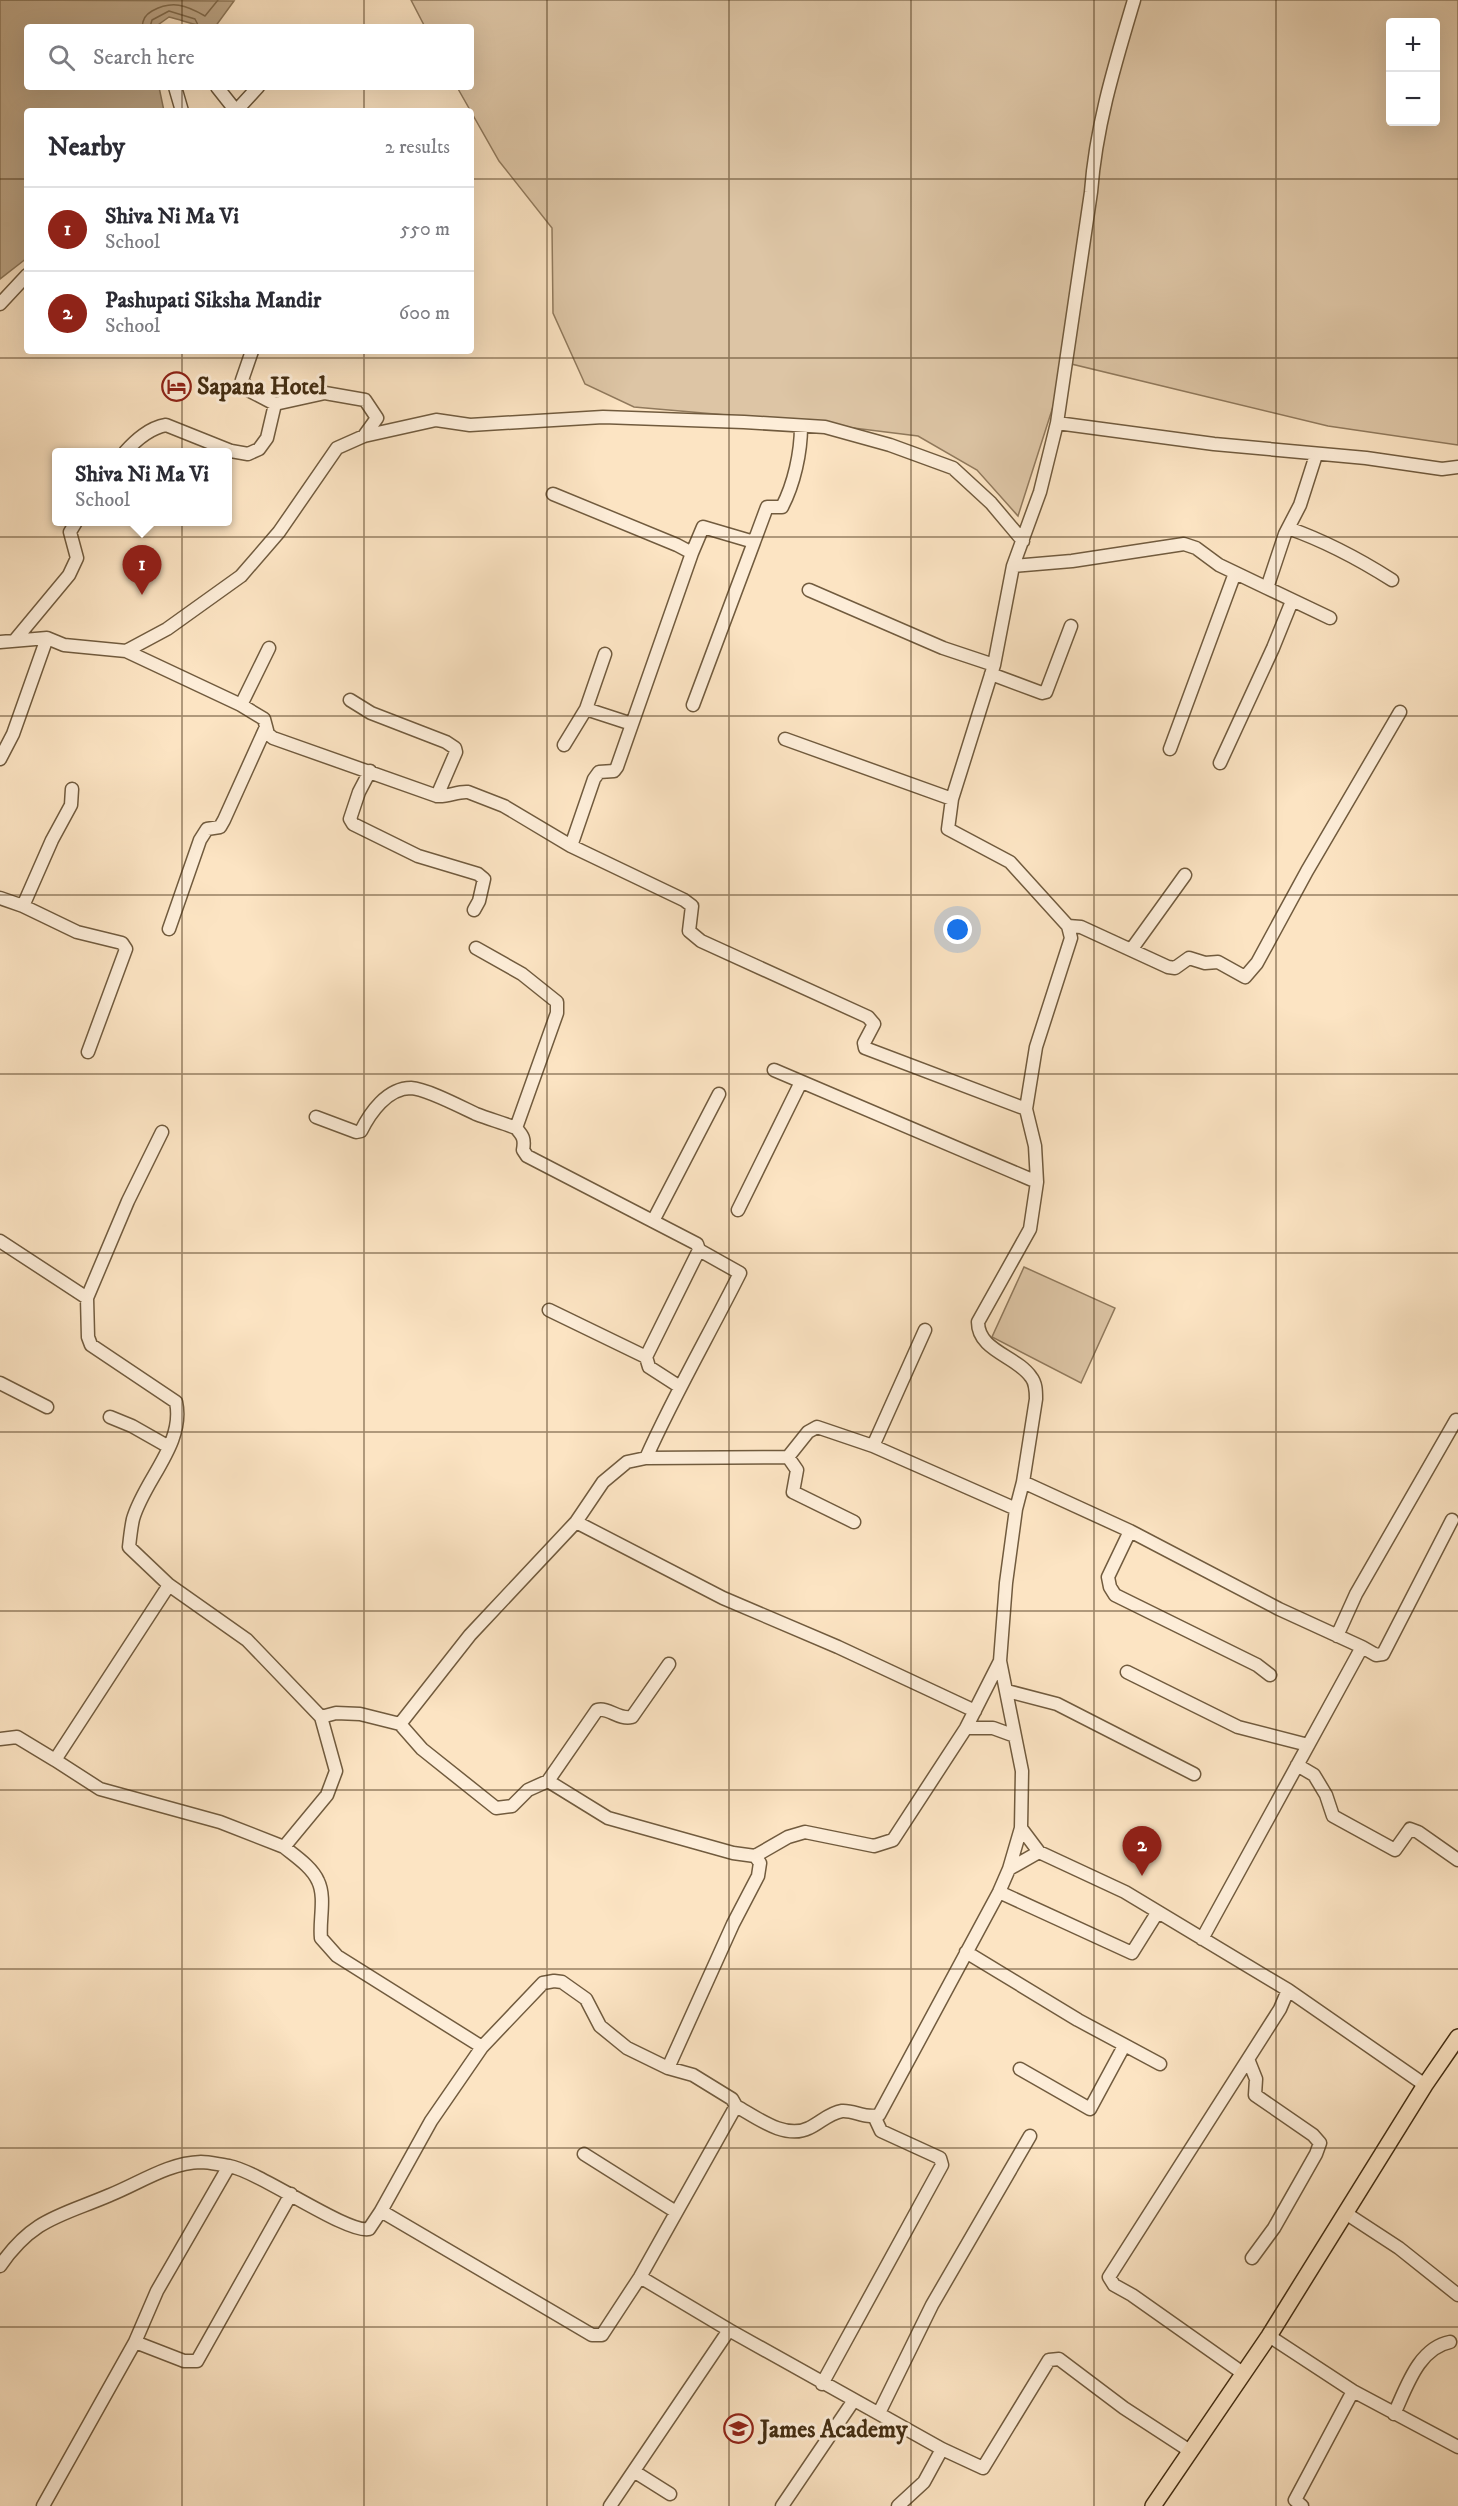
<!DOCTYPE html>
<meta charset="utf-8">
<style>
:root{--surface:#fff;--page:#f7f7f7;--text:#2b2b33;--muted:#7c7c81;--line:#e1e1e2;--accent:#8f2418}
body{margin:0;font-family:"IM FELL DW Pica",serif;background:var(--page);color:var(--text)}
.controls{position:absolute;right:18px;top:18px;display:grid;overflow:hidden;border-radius:6px;box-shadow:0 6px 24px #0002}
.controls button{width:54px;height:54px;display:grid;place-items:center;padding:0;border:0;border-bottom:2px solid var(--line);background:var(--surface);color:var(--text);font:30px sans-serif}
.you{position:absolute;left:958px;top:930px;width:21px;height:21px;margin:-15px;border:4px solid #fff;border-radius:50%;background:#1a73e8;box-shadow:0 0 0 9px #1a73e833}
.badge{display:grid;place-items:center;width:39px;height:39px;border-radius:50%;background:var(--accent);color:#fff;font-size:20px;font-weight:700}
.pin{position:absolute;translate:-50% -50px;filter:drop-shadow(0 2px 3px #0008)}
.pin::after{content:'';position:absolute;top:32px;width:21px;height:18px;background:inherit;clip-path:polygon(0 0,100% 0,50% 100%)}
.popup{position:absolute;left:52px;top:448px;width:180px;height:78px;box-sizing:border-box;display:grid;place-content:center;border-radius:6px;background:var(--surface);filter:drop-shadow(0 2px 4px #0005);font-size:20px;white-space:nowrap;color:var(--muted)}
.popup b{font-size:22px;color:var(--text)}
.popup::after{content:'';position:absolute;left:50%;top:100%;margin-left:-12px;border:12px solid transparent;border-top-color:var(--surface)}
.list{margin:0;padding:0;list-style:none}
h2{display:flex;justify-content:space-between;align-items:center;height:78px;margin:0;padding:0 24px;font-size:26px}
h2 small{font-size:20px;font-weight:400;color:var(--muted)}
.list li{display:grid;grid-template-columns:39px 1fr auto;gap:18px;align-items:center;box-sizing:border-box;height:84px;padding:0 24px;border-top:2px solid var(--line)}
.list b{display:block;font-size:22px;white-space:nowrap}
.list p{margin:0;font-size:20px;white-space:nowrap;color:var(--muted)}
.list em{font-size:20px;font-style:normal;color:var(--muted)}
.icon{flex:none;width:33px;height:33px;fill:none;stroke:currentColor;stroke-width:2;stroke-linecap:round;stroke-linejoin:round}
.map{position:relative;flex:none;width:1458px;height:2506px;overflow:hidden}
.search{position:absolute;background:var(--surface);box-shadow:0 6px 24px #0002;left:24px;top:24px;width:450px;height:66px;display:flex;align-items:center;gap:15px;box-sizing:border-box;padding:0 21px;border-radius:6px;color:var(--muted);font-size:22px}
.panel{position:absolute;background:var(--surface);box-shadow:0 6px 24px #0002;left:24px;top:108px;width:450px;height:246px;border-radius:6px}
.map>svg:first-child{display:block}
</style>
<div class="map">
<svg width="1458" height="2506" viewBox="0 0 1458 2506">
<rect width="100%" height="100%" fill="#fce4c3"/>
<filter id="stains"><feTurbulence type="fractalNoise" baseFrequency=".00333" numOctaves="4"/><feColorMatrix values="0 0 0 0 .2 0 0 0 0 .09 0 0 0 0 .02 0 0 0 .5 -.17"/></filter>
<radialGradient id="worn" r=".72"><stop offset=".6" stop-color="#630" stop-opacity="0"/><stop offset="1" stop-color="#630" stop-opacity=".3"/></radialGradient>
<path fill="#ddc5a5" stroke="#90795c" stroke-width="1.5" fill-rule="evenodd" d="M411,0H1458V445L1328,426L1067,363L1018,516L977,470L918,436L797,421L634,407L585,384L553,313L552,228L499,161L457,87H471V27H425ZM1390,22H1436V122H1390Z
M1024,1267L1115,1308L1081,1383L992,1337Z"/>
<path fill="#bda687" stroke="#8c7658" stroke-width="1.5" d="M0,0L234,1L215,27C196,27 186,21 169,17L155,27H27V87H159L164,111H27V258L0,279Z"/>
<g fill="none" stroke-linecap="round" stroke-linejoin="round">
<path stroke="#806a4c" stroke-width="1.5" d="M142,27C143,19 145,15 152,11C172,0 186,5 205,16L218,0
M150,27L152,20L169,11L195,19L199,27"/>
<defs>
<path id="minor" d="M175,87L182,111
M217,87L236,111
M236,111L258,87
M0,304L27,275
M252,351L242,380L250,391L275,404L325,393L365,400L377,418L364,436
M1057,423L1214,444L1366,458L1442,469L1458,467
M125,452C136,440 149,428 166,425L231,451L248,454L259,449L267,438L275,404
M1316,455L1300,505L1285,534L1267,588L1330,618
M553,494L677,545L692,553L703,527L754,542L767,507H782C794,484 801,453 801,426
M1288,528C1325,541 1359,559 1392,580
M1013,566L1072,561L1184,544L1196,548L1219,565L1267,588
M809,590L943,648L994,665
M15,640L69,575L77,558L70,532L76,522
M0,642L47,638L64,645L126,651L167,629L241,576L279,532L337,448L364,436L436,420L470,425L603,417L744,422L825,427L890,445L953,468L991,503L1023,541
M126,651L241,705L264,719L268,734L273,738L437,796C449,797 457,791 468,792L504,806L571,846L684,900L692,906L689,931L701,941L868,1017L874,1024L864,1043L865,1048L1026,1109
M991,674L1042,693L1046,692L1071,626
M350,700L371,713L446,742L455,748L456,752L437,796
M241,705L269,648
M693,705L754,542
M586,709L632,724
M785,739L952,799
M564,745L586,709L605,654
M1170,749L1235,573
M0,759L13,734L47,638
M1220,763L1273,648L1292,601
M370,771L359,792L350,819L353,824L418,856L478,874L484,879L479,901L474,910
M571,846L594,779L599,772L614,771L617,767L692,553
M0,898L23,906L77,932L122,943L126,949L88,1052
M23,906L52,840L71,805L72,789
M1068,926L1081,927L1168,967L1175,968L1189,958L1205,963L1218,962L1245,977L1257,963L1307,871L1400,712
M169,929L200,840L207,829L220,827L224,820L266,727
M476,948L522,974L557,1002V1013L516,1128
M1131,950L1185,875
M774,1070L1037,1182
M316,1117L356,1132L361,1131C370,1113 387,1088 411,1088C427,1089 461,1107 476,1114C489,1119 503,1123 516,1128C523,1136 525,1139 523,1150L527,1156L697,1244L699,1250L740,1273C709,1335 674,1395 646,1458
M738,1210L801,1082
M653,1221L719,1094
M0,1241L87,1298L88,1337L91,1345L176,1402C185,1444 144,1480 133,1519C131,1528 130,1538 129,1547L169,1585L247,1640L321,1717L336,1713L360,1714L400,1724L422,1749L496,1808L512,1806L528,1790L548,1781L608,1818L733,1853L755,1856L788,1837L805,1832L874,1846L893,1840L966,1728L1000,1661
M87,1298L128,1201L162,1132
M549,1310L646,1357
M0,1383L47,1407
M680,1387L649,1367L646,1357L699,1250
M110,1417L132,1426L169,1447
M873,1446L925,1330
M788,1457L797,1470L793,1492L854,1522
M1023,1482L1130,1531L1279,1609L1362,1647L1202,1939
M576,1522L723,1598L838,1647L975,1711
M1130,1531L1108,1577L1110,1587L1115,1595L1257,1665L1270,1675
M1337,1636L1356,1594L1456,1420
M1362,1647L1376,1655L1383,1654L1452,1520
M1127,1672L1238,1727L1308,1745
M1007,1691L1057,1704L1194,1774
M400,1724L470,1635L576,1522L603,1482L627,1462L646,1458L788,1457L808,1432L817,1427L873,1446L1016,1509L1023,1482L1036,1399C1036,1391 1036,1383 1031,1377C1017,1356 978,1351 978,1322L1030,1229L1037,1182L1035,1146L1026,1109L1036,1047L1071,938L1068,926L1010,862L948,829L952,799L994,665L1013,566L1040,492L1057,423L1091,192C1096,125 1115,64 1134,0
M966,1728H993L1015,1736
M0,1739L17,1737L55,1760L169,1585
M55,1760L100,1789L220,1822L284,1847L327,1795L336,1771L321,1717
M1297,1765L1314,1775L1326,1795L1333,1816L1395,1850L1410,1829L1418,1832L1458,1860
M548,1781L597,1710C609,1707 618,1720 632,1717L669,1664
M1021,1828L1039,1852
M284,1847C295,1856 312,1867 318,1881C326,1897 319,1921 321,1938L337,1956L482,2047
M1009,1869L1021,1828L1022,1771L1000,1661L1006,1583L1016,1509
M999,1892L1132,1953L1157,1913
M966,1952L1078,2020L1160,2064
M554,1981L562,1982L586,1999L600,2026L627,2048L668,2068L693,2075L732,2099L736,2106L640,2277L602,2335H592L381,2211L431,2121L482,2047L543,1983Z
M1248,2059L1256,2079L1255,2095L1313,2135L1320,2143L1316,2154L1274,2228L1252,2258
M668,2068L733,1924L758,1876L760,1863L755,1856
M1020,2069L1090,2109L1124,2046
M736,2106C756,2117 785,2140 809,2128C820,2123 829,2113 842,2111C854,2110 866,2119 879,2115L999,1892L1009,1869L1039,1852L1125,1892L1288,1990L1425,2085
M584,2154L676,2212
M1347,2214L1399,2248L1458,2295
M0,2266C33,2218 61,2216 110,2195C140,2183 168,2163 201,2162C210,2162 220,2165 229,2166
M729,2330L942,2449L983,2468L1049,2360L1059,2359L1124,2408L1190,2451
M1269,2336L1353,2391L1458,2447
M135,2342L184,2361H197L291,2194
M1244,2374L1132,2295L1114,2285L1109,2277L1280,2009L1288,1990
M822,2384L942,2165L940,2158L881,2131L874,2116
M879,2413L932,2305L1030,2136
M1394,2414C1406,2389 1418,2348 1450,2342
M635,2472L670,2494
M43,2506L135,2342L157,2291L229,2166C261,2172 347,2234 369,2229L381,2211
M610,2506L729,2330L640,2277
M782,2506L854,2400
M898,2506L924,2482L942,2449
M1302,2506L1295,2500L1353,2391"/>
<path id="major" d="M1153,2506L1269,2336L1425,2085L1458,2037"/>
</defs>
<use href="#minor" stroke="#715b3e" stroke-width="15"/>
<use href="#major" stroke="#432d12" stroke-width="18"/>
<use href="#minor" stroke="#fdedd8" stroke-width="12"/>
<use href="#major" stroke="#fce4c3" stroke-width="15"/>
</g>
<path fill="none" stroke="#432d12" stroke-width="1.5" stroke-opacity="0.55" d="M182,0V27M364,0V27M547,0V2506M729,0V2506M911,0V2506M1094,0V2506M1276,0V2506M182,87V111M364,87V111M0,179H27M471,179H1458M182,351V2506M364,351V2506M0,358H1458M0,537H1458M0,716H1458M0,895H1458M0,1074H1458M0,1253H1458M0,1432H1458M0,1611H1458M0,1790H1458M0,1969H1458M0,2148H1458M0,2327H1458"/>
<defs>
<symbol id="hotel-ring" viewBox="-11 -11 22 22"><circle r="9.5" fill="#fdedd8" stroke="#8f2418" stroke-width="1.5"/><path d="M-6-4.5h1.5V1H6V5H4.5V3h-9V5H-6ZM-4 0a1.8 1.8 0 1 1 3.6 0ZM.5 0V-2.5h3Q6-2.5 6 0Z" fill="#8f2418"/></symbol>
<symbol id="school-ring" viewBox="-11 -11 22 22"><circle r="9.5" fill="#fdedd8" stroke="#8f2418" stroke-width="1.5"/><path d="M0-5L7-2L0 1L-7-2ZM-4 1L0 2.5L4 1V4Q0 6-4 4Z" fill="#8f2418"/></symbol>
</defs>
<g fill-rule="evenodd">
<use href="#hotel-ring" x="160" y="370" width="33" height="33"/>
<use href="#school-ring" x="722" y="2412" width="33" height="33"/>
</g>
<g text-anchor="middle" stroke-width="6" stroke-linejoin="round" paint-order="stroke">
<g font-size="24" font-weight="bold" fill="#432d12" stroke="#fdedd8" text-anchor="start">
<text x="197" y="394">Sapana Hotel</text>
<text x="760" y="2437">James Academy</text>
</g>
</g>
<rect width="100%" height="100%" filter="url(#stains)"/>
<rect width="100%" height="100%" fill="url(#worn)"/>
</svg>
<div class="controls">
<button>+</button>
<button>−</button>
</div>
<div class="you"></div>
<div class="pin badge" style="left:142px;top:595px">1</div>
<div class="popup"><b>Shiva Ni Ma Vi</b>School</div>
<div class="pin badge" style="left:1142px;top:1876px">2</div>
<div class="search"><svg class="icon" aria-label="search" viewBox="0 0 24 24"><circle cx="10" cy="10" r="6"/><path d="M15 15l6 6"/></svg>Search here</div>
<section class="panel">
<h2>Nearby<small>2 results</small></h2>
<ul class="list">
<li><span class="badge">1</span><div><b>Shiva Ni Ma Vi</b><p>School</p></div><em>550 m</em></li>
<li><span class="badge">2</span><div><b>Pashupati Siksha Mandir</b><p>School</p></div><em>600 m</em></li>
</ul>
</section>
</div>
